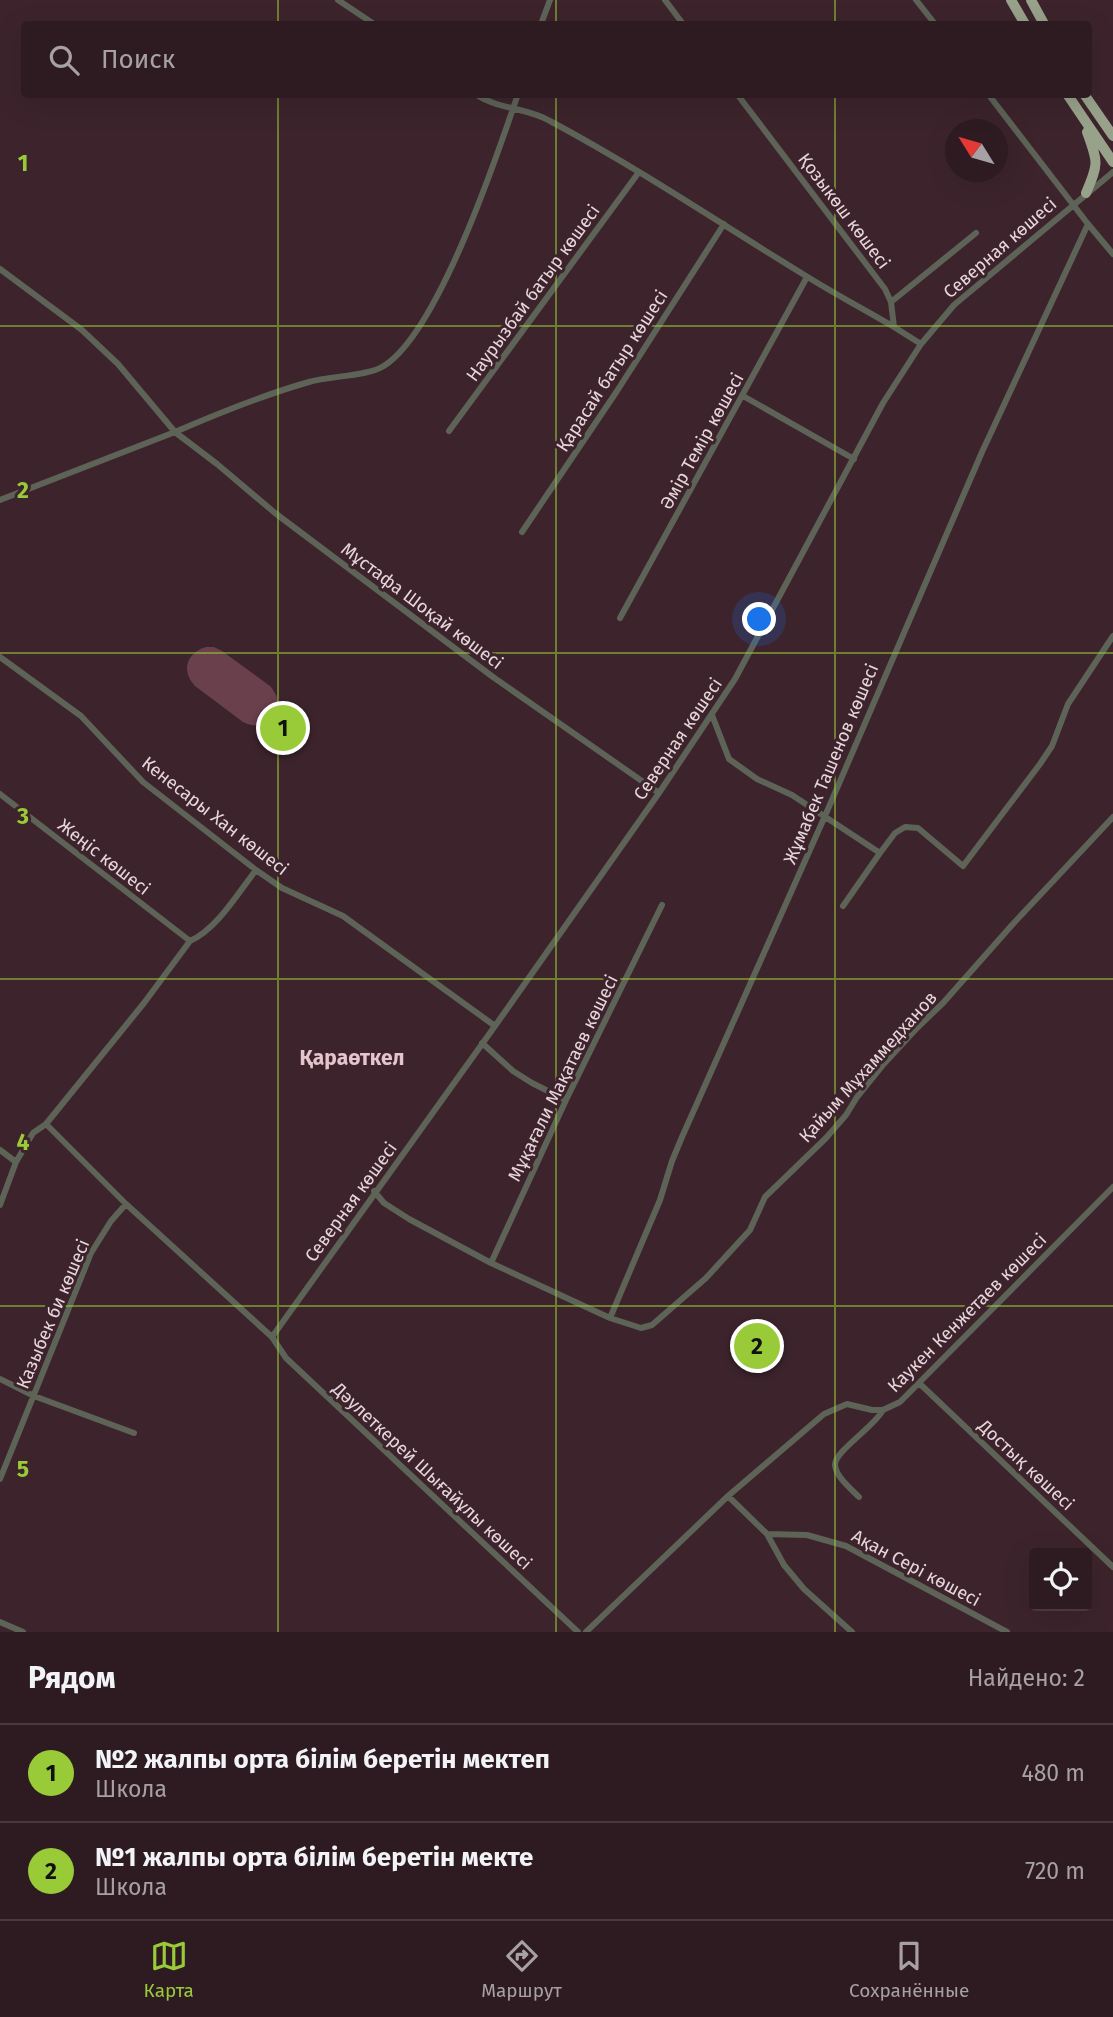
<!DOCTYPE html>
<html lang="ru">
<meta charset="utf-8">
<style>
:root{--surface:#2e1b21;--page:#36242a;--text:#f1f3f6;--muted:#a7a1a5;--line:#49393f;--accent:#98cb37}
body{margin:0;font-family:"Fira Sans",sans-serif;background:var(--page);color:var(--text)}
.controls{position:absolute;right:21px;bottom:21px;display:grid;overflow:hidden;border-radius:7px;box-shadow:0 7px 28px #0002}
.controls button{width:63px;height:63px;display:grid;place-items:center;padding:0;border:0;border-bottom:2px solid var(--line);background:var(--surface);color:var(--text);font:35px sans-serif}
.compass{position:absolute;left:945px;top:119px;width:63px;height:63px;border-radius:50%;background:var(--surface);box-shadow:0 7px 28px #0002;rotate:307deg}
.you{position:absolute;left:760px;top:620px;width:24px;height:24px;margin:-18px;border:5px solid #fff;border-radius:50%;background:#1a73e8;box-shadow:0 0 0 10px #1a73e833}
.badge{display:grid;place-items:center;width:46px;height:46px;border-radius:50%;background:var(--accent);color:#111;font-size:23px;font-weight:700}
.pin{position:absolute;translate:-50% -50%;border:4px solid #fff;box-shadow:0 2px 7px #0006}
.list{margin:0;padding:0;list-style:none}
h2{display:flex;justify-content:space-between;align-items:center;height:91px;margin:0;padding:0 28px;font-size:30px}
h2 small{font-size:23px;font-weight:400;color:var(--muted)}
.list li{display:grid;grid-template-columns:46px 1fr auto;gap:21px;align-items:center;box-sizing:border-box;height:98px;padding:0 28px;border-top:2px solid var(--line)}
.list b{display:block;font-size:26px;white-space:nowrap}
.list p{margin:0;font-size:23px;white-space:nowrap;color:var(--muted)}
.list em{font-size:23px;font-style:normal;color:var(--muted)}
.icon{flex:none;width:38px;height:38px;fill:none;stroke:currentColor;stroke-width:2;stroke-linecap:round;stroke-linejoin:round}
.map{position:relative;flex:none;width:1113px;height:1632px;overflow:hidden}
.search{position:absolute;background:var(--surface);box-shadow:0 7px 28px #0002;left:21px;right:21px;top:21px;height:77px;display:flex;align-items:center;gap:18px;box-sizing:border-box;padding:0 24px;border-radius:7px;color:var(--muted);font-size:26px}
.sheet{height:287px;background:var(--surface)}
nav{display:flex;justify-content:space-around;align-items:center;box-sizing:border-box;height:98px;border-top:2px solid var(--line);background:var(--surface);font-size:19px;color:var(--muted)}
nav a{display:grid;justify-items:center;gap:4px}
nav .on{color:var(--accent)}
.map>svg:first-child{display:block}
</style>
<div class="map">
<svg width="1113" height="1632" viewBox="0 0 1113 1632">
<rect width="100%" height="100%" fill="#3d242c"/>
<path fill="#6a404d" d="M206,647H214L222,651L270,686C290,709 270,735 243,722L195,686C181,671 186,653 206,647Z"/>
<g fill="none" stroke-linecap="round" stroke-linejoin="round">
<path stroke="#5e6358" stroke-width="6" d="M338,0L374,24
M665,0L683,24
M916,0L935,24
M541,24L550,0
M475,94C499,110 526,107 550,121C638,168 721,224 806,276C835,294 865,310 894,327
M737,94L885,289L891,302L894,327L921,344
M988,94L1088,224L1113,254
M0,269L82,330L118,364L175,432C219,413 263,395 309,382C329,376 367,376 382,367C437,336 497,156 518,94
M891,302L976,233
M743,396L854,459
M449,431L639,172
M0,500L175,432L217,464L275,513L493,677L659,793
M522,532L617,391L724,224
M620,618L807,277
M0,657L81,716L143,782L256,870L282,888L343,916L495,1026
M712,715L729,759L757,779L792,795L880,853L895,833L905,827L918,828L963,866L1040,764L1052,746L1068,704L1113,636
M0,794L190,941
M843,906L880,853
M482,1043L513,1071L532,1083L566,1100
M46,1124L126,1204L272,1337L286,1358L578,1632
M0,1150L16,1162
M374,1191L384,1203L409,1219L491,1263L610,1318L641,1328L652,1325L706,1278L750,1230L765,1197L826,1138L846,1115L857,1097L882,1066L917,1028L943,1003L1012,925L1113,817
M0,1205L16,1162L33,1133L46,1124L144,1003L190,941C217,929 238,893 256,870
M491,1263L566,1100L662,905
M610,1318L660,1200L672,1161L682,1137L825,816L982,452L1088,224
M272,1337L495,1026L659,793L735,679L883,403L921,344L954,305L1113,172
M0,1379L34,1396L134,1433
M919,1383L1113,1567
M0,1479L91,1253L111,1221L126,1204
M728,1496L824,1414L847,1404L872,1410H883L900,1402L1113,1187
M859,1497C851,1489 836,1477 835,1465C834,1452 875,1426 883,1410
M767,1534L807,1535L846,1546L1007,1632
M0,1622L23,1632
M586,1632L728,1496L767,1534L784,1565L804,1589L852,1632"/>
<path stroke="#98a28a" stroke-width="10" d="M1011,0L1025,24
M1031,0L1044,24
M1067,94L1113,162
M1084,94L1113,136
M1086,193C1099,163 1098,162 1087,132"/>
</g>
<path fill="none" stroke="#98cb37" stroke-width="2" stroke-opacity="0.55" d="M278,0V24M556,0V24M835,0V24M278,94V1632M556,94V1632M835,94V1632M0,326H1113M0,653H1113M0,979H1113M0,1306H1113"/>
<g text-anchor="middle" stroke-width="6" stroke-linejoin="round" paint-order="stroke">
<g font-size="18" fill="#e7d6db" stroke="#3d242c">
<text transform="translate(844 211) rotate(53)" y="6">Қозыкөш көшесі</text>
<text transform="translate(1000 248) rotate(-41)" y="6">Северная көшесі</text>
<text transform="translate(533 293) rotate(-54)" y="6">Наурызбай батыр көшесі</text>
<text transform="translate(612 371) rotate(-57)" y="6">Қарасай батыр көшесі</text>
<text transform="translate(702 441) rotate(-61)" y="6">Әмір Темір көшесі</text>
<text transform="translate(422 606) rotate(37)" y="6">Мұстафа Шоқай көшесі</text>
<text transform="translate(678 739) rotate(-56)" y="6">Северная көшесі</text>
<text transform="translate(831 764) rotate(-67)" y="6">Жұмабек Ташенов көшесі</text>
<text transform="translate(215 816) rotate(38)" y="6">Кенесары Хан көшесі</text>
<text transform="translate(104 857) rotate(38)" y="6">Жеңіс көшесі</text>
<text transform="translate(868 1067) rotate(-48)" y="6">Қайым Мұхаммедханов</text>
<text transform="translate(563 1078) rotate(-64)" y="6">Мұқағали Мақатаев көшесі</text>
<text transform="translate(351 1202) rotate(-54)" y="6">Северная көшесі</text>
<text transform="translate(967 1313) rotate(-45)" y="6">Каукен Кенжетаев көшесі</text>
<text transform="translate(53 1314) rotate(-67)" y="6">Казыбек би көшесі</text>
<text transform="translate(1026 1465) rotate(43)" y="6">Достық көшесі</text>
<text transform="translate(432 1476) rotate(43)" y="6">Дәулеткерей Шығайұлы көшесі</text>
<text transform="translate(916 1568) rotate(28)" y="6">Ақан Сері көшесі</text>
</g>
<g font-size="21" font-weight="bold" fill="#e5c4cd" stroke="#3d242c">
<text x="352" y="1065">Қараөткел</text>
</g>
</g>
<g font-size="23" text-anchor="middle" font-weight="bold" fill="#98cb37" stroke="#3d242c" stroke-width="6" stroke-linejoin="round" paint-order="stroke">
<text x="23" y="171">1</text>
<text x="23" y="498">2</text>
<text x="23" y="824">3</text>
<text x="23" y="1150">4</text>
<text x="23" y="1477">5</text>
</g>
</svg>
<div class="controls">
<button><svg class="icon" aria-label="locate" viewBox="0 0 24 24"><circle cx="12" cy="12" r="6"/><path d="M12 2v4M12 18v4M2 12h4M18 12h4"/></svg></button>
</div>
<svg class="compass" viewBox="-18 -18 36 36"><path d="M0-13l5 13h-10z" fill="#e53935"/><path d="M0 13l5-13h-10z" fill="#a7a1a5"/></svg>
<div class="you"></div>
<div class="pin badge" style="left:283px;top:728px">1</div>
<div class="pin badge" style="left:757px;top:1346px">2</div>
<div class="search"><svg class="icon" aria-label="search" viewBox="0 0 24 24"><circle cx="10" cy="10" r="6"/><path d="M15 15l6 6"/></svg>Поиск</div>
</div>
<section class="sheet">
<h2>Рядом<small>Найдено: 2</small></h2>
<ul class="list">
<li><span class="badge">1</span><div><b>№2 жалпы орта білім беретін мектеп</b><p>Школа</p></div><em>480 m</em></li>
<li><span class="badge">2</span><div><b>№1 жалпы орта білім беретін мекте</b><p>Школа</p></div><em>720 m</em></li>
</ul>
</section>
<nav>
<a class="on"><svg class="icon" aria-label="map" viewBox="0 0 24 24"><path d="M3 6l6-2 6 2 6-2v14l-6 2-6-2-6 2zM9 4v14M15 6v14"/></svg>Карта</a>
<a><svg class="icon" aria-label="directions" viewBox="0 0 24 24"><path d="M12 3l9 9-9 9-9-9zM9 14v-3h6M13 9l2 2-2 2"/></svg>Маршрут</a>
<a><svg class="icon" aria-label="saved" viewBox="0 0 24 24"><path d="M7 4h10v16l-5-4-5 4z"/></svg>Сохранённые</a>
</nav>
